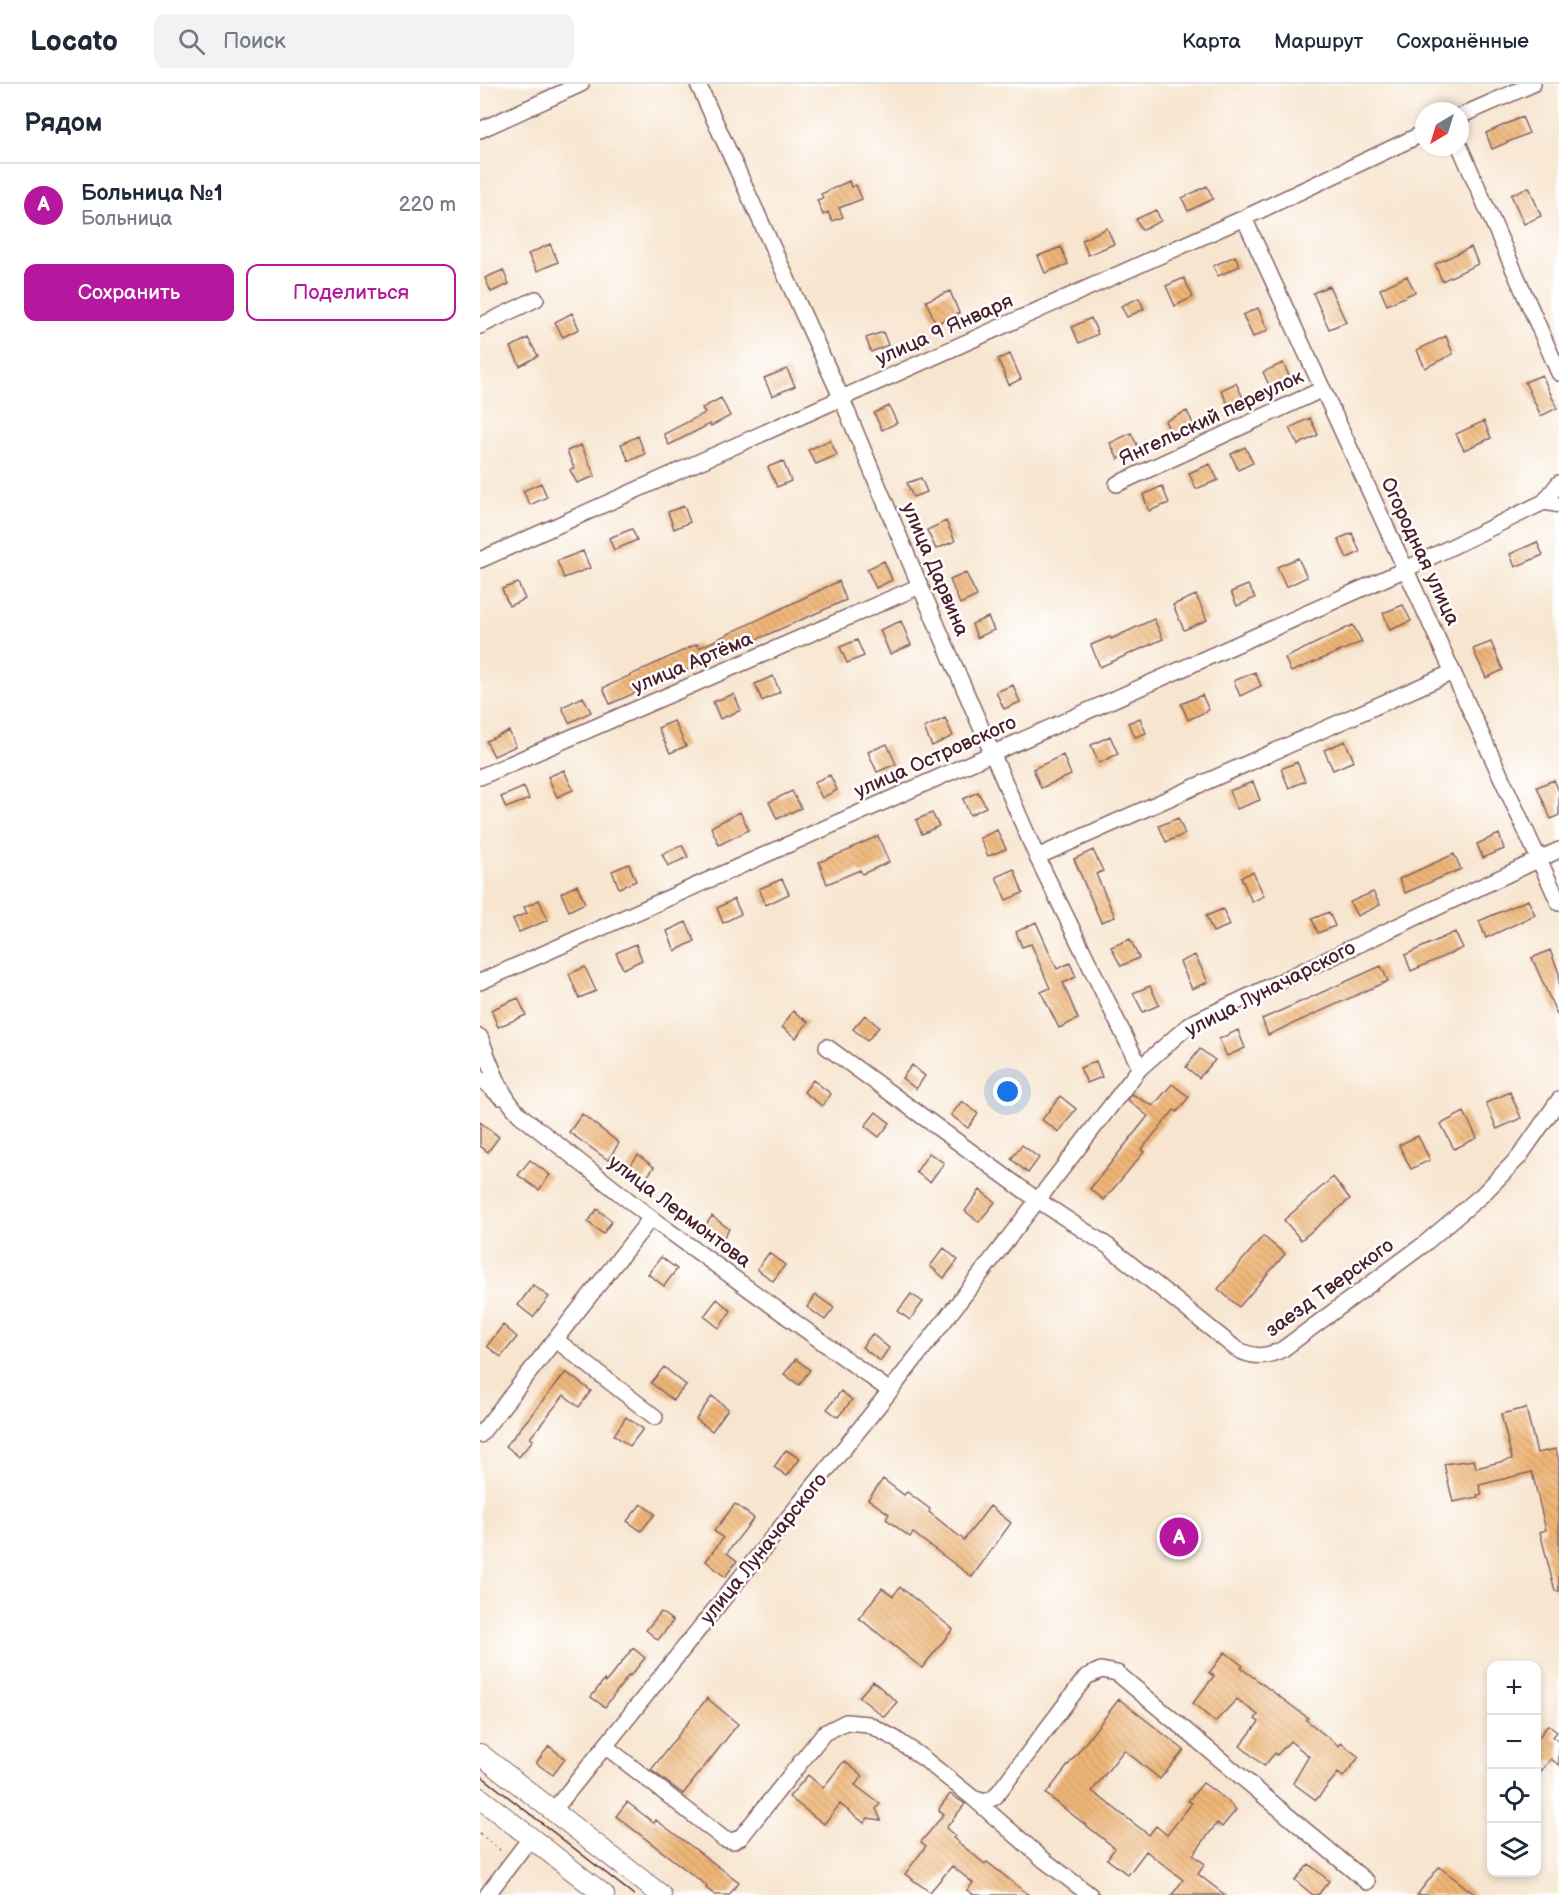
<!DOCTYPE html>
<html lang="ru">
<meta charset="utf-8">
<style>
:root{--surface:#fff;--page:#f2f2f3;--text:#1f2937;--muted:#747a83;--line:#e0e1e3;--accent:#b5179e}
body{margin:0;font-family:"Balsamiq Sans",sans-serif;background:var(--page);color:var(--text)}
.controls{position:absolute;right:18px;bottom:18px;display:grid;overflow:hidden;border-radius:12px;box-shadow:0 3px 9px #0003}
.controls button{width:54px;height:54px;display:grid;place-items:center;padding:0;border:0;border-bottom:2px solid var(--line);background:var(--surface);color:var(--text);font:30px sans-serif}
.compass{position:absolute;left:935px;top:18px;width:54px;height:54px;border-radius:50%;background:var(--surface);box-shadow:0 3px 9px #0003;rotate:218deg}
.you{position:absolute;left:528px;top:1008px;width:21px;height:21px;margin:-15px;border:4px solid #fff;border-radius:50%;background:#1a73e8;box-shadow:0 0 0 9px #1a73e833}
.badge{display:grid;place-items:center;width:39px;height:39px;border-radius:50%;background:var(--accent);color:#fff;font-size:20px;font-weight:700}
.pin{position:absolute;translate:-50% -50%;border:3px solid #fff;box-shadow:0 2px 6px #0006}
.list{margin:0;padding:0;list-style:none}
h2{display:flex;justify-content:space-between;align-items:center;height:78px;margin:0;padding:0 24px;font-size:26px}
h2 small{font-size:20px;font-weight:400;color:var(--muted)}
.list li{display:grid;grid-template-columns:39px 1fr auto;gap:18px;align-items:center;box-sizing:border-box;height:84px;padding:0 24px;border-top:2px solid var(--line)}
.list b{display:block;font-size:22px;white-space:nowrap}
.list p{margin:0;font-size:20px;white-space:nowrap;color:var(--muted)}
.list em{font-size:20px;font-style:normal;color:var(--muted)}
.actions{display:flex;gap:12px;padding:18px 24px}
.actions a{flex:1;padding:14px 0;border:2px solid var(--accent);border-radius:12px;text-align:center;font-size:21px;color:var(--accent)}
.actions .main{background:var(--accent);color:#fff}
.icon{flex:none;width:33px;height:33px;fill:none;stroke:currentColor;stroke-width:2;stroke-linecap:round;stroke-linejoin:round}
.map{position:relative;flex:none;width:1079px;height:1811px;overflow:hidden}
header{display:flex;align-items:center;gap:36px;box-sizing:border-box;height:84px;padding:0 30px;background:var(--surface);border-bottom:2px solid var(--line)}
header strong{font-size:28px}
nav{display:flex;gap:33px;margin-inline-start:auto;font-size:21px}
.search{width:420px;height:54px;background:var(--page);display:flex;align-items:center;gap:15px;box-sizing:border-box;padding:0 21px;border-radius:12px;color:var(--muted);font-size:22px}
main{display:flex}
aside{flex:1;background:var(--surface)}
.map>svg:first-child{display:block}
</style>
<header>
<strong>Locato</strong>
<div class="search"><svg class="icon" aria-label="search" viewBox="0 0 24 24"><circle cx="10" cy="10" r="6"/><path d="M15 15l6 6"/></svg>Поиск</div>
<nav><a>Карта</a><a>Маршрут</a><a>Сохранённые</a></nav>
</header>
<main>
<aside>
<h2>Рядом<small></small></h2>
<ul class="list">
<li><span class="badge">A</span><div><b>Больница №1</b><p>Больница</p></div><em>220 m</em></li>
</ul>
<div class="actions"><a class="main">Сохранить</a><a>Поделиться</a></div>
</aside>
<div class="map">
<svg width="1079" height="1811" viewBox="0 0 1079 1811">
<defs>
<pattern id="building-back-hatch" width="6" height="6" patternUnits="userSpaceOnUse" patternTransform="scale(1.5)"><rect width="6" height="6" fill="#eeb576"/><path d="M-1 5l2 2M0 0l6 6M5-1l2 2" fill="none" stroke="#ce9b66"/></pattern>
</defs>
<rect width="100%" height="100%" fill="#fff"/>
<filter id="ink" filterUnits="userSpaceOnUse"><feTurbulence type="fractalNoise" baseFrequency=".0167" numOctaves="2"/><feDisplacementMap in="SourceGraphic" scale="12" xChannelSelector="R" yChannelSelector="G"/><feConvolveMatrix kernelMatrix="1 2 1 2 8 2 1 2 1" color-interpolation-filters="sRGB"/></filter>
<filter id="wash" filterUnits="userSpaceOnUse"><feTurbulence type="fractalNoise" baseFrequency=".008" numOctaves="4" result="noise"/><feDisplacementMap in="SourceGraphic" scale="24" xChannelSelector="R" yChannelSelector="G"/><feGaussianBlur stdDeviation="1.35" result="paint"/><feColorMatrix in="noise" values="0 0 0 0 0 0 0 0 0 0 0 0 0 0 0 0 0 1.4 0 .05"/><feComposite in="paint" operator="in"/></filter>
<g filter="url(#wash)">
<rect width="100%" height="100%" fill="#f7e5cf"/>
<g id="blocks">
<path fill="url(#building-back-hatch)" d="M1042,33L1049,49L1012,65L1006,49Z
M369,97L371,103L376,101L382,115L359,124L363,133L352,137L348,128L343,131L337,116L343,114L341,110Z
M727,102L733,115L708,127L702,114Z
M1049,103L1061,132L1044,140L1031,111Z
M676,126L681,137L662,146L656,135Z
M627,144L634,160L608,171L602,156Z
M70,160L78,178L57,187L48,170Z
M581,163L588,180L565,189L558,172Z
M991,163L998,180L962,197L955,180Z
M755,172L760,182L738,192L733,182Z
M23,186L29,200L11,208L5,194Z
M927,192L935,208L907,221L900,205Z
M704,194L713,213L695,222L686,202Z
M849,202L866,238L849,245L833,209Z
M470,207L479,229L456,240L446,217Z
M659,214L664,225L647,233L641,222Z
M778,224L788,246L773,253L763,231Z
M92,229L99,245L83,253L75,238Z
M611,234L618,250L599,259L592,243Z
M403,248L408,261L391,268L386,254Z
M966,252L973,270L945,284L937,266Z
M48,254L58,272L40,282L31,263Z
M530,270L541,295L529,301L518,275Z
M803,279L811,296L791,305L783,288Z
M307,285L315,302L292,312L284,294Z
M1062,291L1077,324L1061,332L1045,298Z
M756,299L764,316L749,323L741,306Z
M241,314L250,332L231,342L230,340L189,361L184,350L225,329L222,324Z
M409,322L417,339L402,346L394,329Z
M707,327L713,340L691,350L685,337Z
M830,334L838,351L818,361L809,344Z
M1004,337L1011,354L984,366L976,350Z
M651,349L659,365L638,375L630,359Z
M158,352L165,370L149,377L141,360Z
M350,356L357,371L336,380L328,366Z
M101,361L115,392L97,399L90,386L94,384L87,367Z
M765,363L773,379L758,386L751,370Z
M303,377L311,397L297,403L288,383Z
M730,380L738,396L716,405L709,389Z
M441,394L447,408L433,413L427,399Z
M61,399L67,413L50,421L43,407Z
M682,402L689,419L669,427L663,411Z
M204,422L210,438L194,445L188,428Z
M466,437L475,457L456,465L447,446Z
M152,445L157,456L134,466L129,454Z
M872,449L880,468L867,474L858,455Z
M1057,458L1063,471L1035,483L1030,470Z
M103,467L110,484L84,494L77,477Z
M818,474L827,493L806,503L797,483Z
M404,477L412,496L396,504L387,485Z
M486,489L497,512L480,520L470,496Z
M359,497L366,516L130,620L123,604L217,560L219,564Z
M38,499L45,515L29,522L22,505Z
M768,501L775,514L757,522L751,508Z
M716,511L727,536L704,546L693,521Z
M923,521L931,537L910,546L903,529Z
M508,533L514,546L497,554L492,540Z
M674,535L683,555L620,583L611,561L630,553L631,555Z
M421,537L431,561L410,570L400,546Z
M873,541L882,558L811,588L805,574Z
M377,556L384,572L367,579L360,563Z
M1011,558L1023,586L1006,594L993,565Z
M775,588L781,602L760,612L754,597Z
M293,592L300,608L282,617L275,600Z
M533,601L540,618L524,625L516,608Z
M254,610L261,626L240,635L233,618Z
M722,611L729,626L708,636L701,620Z
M103,613L111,628L89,639L82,623Z
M465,634L473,652L452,662L444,644Z
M660,634L666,649L655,653L648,639Z
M194,637L206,662L190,669L178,644Z
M29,647L36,662L14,672L6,657Z
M630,652L638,670L619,679L611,661Z
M865,657L874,677L853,686L844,666Z
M407,660L416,680L397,688L388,668Z
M583,671L591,691L561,704L553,685Z
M817,678L825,697L809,704L801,685Z
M84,686L93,706L77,713L68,693Z
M350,691L357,706L342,714L334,698Z
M1074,696L1079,707V731L1071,735L1057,703Z
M773,698L780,716L757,725L749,707Z
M44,703L49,715L26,724L21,713Z
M312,707L321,724L297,735L289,718Z
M498,708L506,723L490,731L483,715Z
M260,728L269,746L239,761L231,743Z
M452,729L459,742L442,750L436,736Z
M698,734L705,750L686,758L679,742Z
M517,746L526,765L508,772L500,754Z
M1019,750L1024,765L1003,774L997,760Z
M398,752L409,778L382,790L380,786L347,800L339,778L372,765L371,764Z
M202,761L208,773L188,782L182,770Z
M613,766L623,787L616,790L635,833L621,838L594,775Z
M974,770L981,785L925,809L919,795Z
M149,780L156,797L139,804L132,787Z
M534,785L543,809L526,816L516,793Z
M773,788L784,812L772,818L761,793Z
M302,795L309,810L286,821L279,805Z
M97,801L105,819L89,827L81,809Z
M893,808L900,821L877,832L870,818Z
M254,815L261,830L243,839L237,824Z
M59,816L68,836L39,848L33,835L47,829L44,823Z
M1048,816L1055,831L1006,854L999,837Z
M743,825L750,841L733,848L726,832Z
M849,828L855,842L838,849L832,835Z
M206,838L215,857L195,867L187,847Z
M556,838L577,885L590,879L596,893L583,899L598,935L579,944L561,908L570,904L551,860L542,863L536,848Z
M975,848L983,864L931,887L925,871Z
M650,855L659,874L641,882L631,863Z
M156,860L162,876L143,885L136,869Z
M1070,866L1079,889V935L1052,874Z
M715,871L728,898L712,905L700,878Z
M901,882L908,897L788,951L782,935Z
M105,883L116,907L99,914L89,890Z
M670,902L679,921L663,928L653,909Z
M38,914L46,931L18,943L11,926Z
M313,927L328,938L316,954L302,943Z
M385,931L399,943L387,957L373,945Z
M758,946L765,964L747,972L739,955Z
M720,965L735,976L719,994L706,983Z
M616,977L622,993L607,999L600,984Z
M432,981L445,992L436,1005L422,994Z
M333,996L351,1010L342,1022L324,1008Z
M692,1000L709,1013L697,1028L694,1026L661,1066L664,1068L624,1116L610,1105L668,1032L648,1016L652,1010L673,1022Z
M1030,1008L1041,1034L1017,1045L1006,1019Z
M580,1012L596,1025L579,1048L562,1036Z
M482,1017L498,1030L488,1044L471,1031Z
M396,1028L410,1039L399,1053L385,1042Z
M984,1028L997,1054L974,1065L961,1040Z
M102,1030L139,1059L128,1076L89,1048Z
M0,1038L19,1053L8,1068L0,1062Z
M938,1052L950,1076L931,1085L919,1061Z
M542,1061L559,1074L548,1089L531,1075Z
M449,1069L464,1079L450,1098L436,1088Z
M158,1071L174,1083L162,1100L145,1088Z
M50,1076L70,1091L59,1106L38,1091Z
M853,1093L870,1115L821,1156L804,1136Z
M500,1106L515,1118L499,1138L485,1127Z
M117,1125L132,1137L123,1150L108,1138Z
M232,1132L249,1145L240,1159L222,1146Z
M783,1152L805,1170L759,1223L738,1205Z
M464,1164L478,1176L464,1194L450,1182Z
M289,1169L305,1181L293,1197L277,1185Z
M181,1173L197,1185L184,1202L168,1190Z
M53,1201L69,1213L53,1233L38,1221Z
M431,1210L443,1218L430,1236L418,1227Z
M336,1211L354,1224L345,1236L327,1223Z
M237,1215L251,1227L239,1244L224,1232Z
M23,1241L37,1253L21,1273L7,1262Z
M392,1250L409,1264L400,1277L382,1263Z
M316,1275L330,1286L319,1301L304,1290Z
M184,1283L206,1301L193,1316L171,1299Z
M86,1288L111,1307L99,1323L84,1311L50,1354L53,1356L39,1373L26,1362Z
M361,1307L372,1316L358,1333L347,1325Z
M232,1312L248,1325L232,1347L216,1335Z
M1046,1324L1057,1369L1076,1365L1079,1379V1507H1075L1060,1448L1066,1446L1052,1388L999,1401L1002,1410L997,1411L998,1413L973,1418L964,1380L994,1376L996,1384L1032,1375L1021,1330Z
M146,1333L163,1345L150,1362L134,1351Z
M306,1366L320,1375L307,1392L294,1383Z
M403,1395L424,1411L427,1408L450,1425L449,1428L484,1456L510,1422L531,1439L492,1493L433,1449L430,1453L406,1435L409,1430L388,1415Z
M161,1420L175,1430L161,1447L147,1437Z
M255,1420L274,1434L247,1469L257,1477L245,1493L226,1477L243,1454L234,1447Z
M420,1503L473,1545L442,1584L379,1534L402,1504L413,1512Z
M181,1528L193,1537L178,1556L166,1546Z
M153,1564L165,1574L150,1592L149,1591L125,1623L111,1613L124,1596L126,1598Z
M745,1568L763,1582L761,1584L828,1634L826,1636L859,1662L861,1659L879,1673L863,1693L858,1689L836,1716L813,1699L829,1672L810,1657L797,1671L795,1669L784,1682L760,1662L779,1638L775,1635L778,1631L757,1615L735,1638L713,1619L734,1592L729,1589Z
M393,1597L417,1618L404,1633L379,1613Z
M227,1614L258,1640L203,1710L171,1686Z
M639,1615L704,1666L680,1695L644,1666L612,1707L669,1751L676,1742L687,1751L712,1719L708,1717L723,1699L748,1717L756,1726L742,1743L737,1739L713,1771L725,1780L718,1790L745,1811H692L703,1796L666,1767L648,1791L627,1775L635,1764L566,1710Z
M1068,1641L1077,1648L1073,1653L1079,1658V1681L1071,1675L1056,1693V1657Z
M69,1662L85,1675L73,1691L56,1679Z
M364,1677L383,1692L375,1701L400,1720L396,1725L401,1736L388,1734L384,1739L360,1720L344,1740L309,1713L328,1691L343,1704Z
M470,1710L485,1720L466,1744L475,1752L473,1754L505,1780L507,1778L549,1811H494L487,1806L493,1799L472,1782L450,1808L425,1790L446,1762L441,1758L464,1730L459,1727L460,1723Z
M147,1718L174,1739L176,1736L259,1798L249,1811H235L226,1804L227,1802L136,1732Z
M829,1780L849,1797L838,1811H833L815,1796Z
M959,1783L996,1811H937Z"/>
</g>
</g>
<g filter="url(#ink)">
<use href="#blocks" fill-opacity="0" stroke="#876464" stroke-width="1.5"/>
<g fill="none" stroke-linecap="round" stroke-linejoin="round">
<defs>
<path id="minor" d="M218,0L361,313L440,502L557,773L660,984
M980,32L1053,0
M0,46L101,0
M980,63L1079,289
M764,134L1079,819
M0,242L56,215
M637,400L843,305
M1064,418L1079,421
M0,476L764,134L944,49
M0,693L440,502
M557,773L973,588
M0,898L926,485L1064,418L1079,399
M0,953C11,981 19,1009 40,1031L171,1134L410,1307
M347,963L556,1115L628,1162L755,1264C772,1274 785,1274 803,1265L943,1161L1002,1111L1039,1073L1079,1016
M0,994L21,1013
M76,1256L175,1333
M0,1351L171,1134
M125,1662L244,1755L253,1757L261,1753L344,1649L366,1638L388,1640L414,1654L443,1674L493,1714L505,1718L515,1713L606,1593L621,1586L637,1589L887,1798
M493,1714L564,1776L610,1811
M73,1727L410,1307L660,984L710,940L1079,766
M7,1811L51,1753"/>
<path id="major" d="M0,1670L181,1811
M0,1714L124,1811"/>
</defs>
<use href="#minor" stroke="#876464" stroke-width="18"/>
<use href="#major" stroke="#876464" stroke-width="22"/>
<path stroke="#876464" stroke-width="2" stroke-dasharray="1.5 4.5" stroke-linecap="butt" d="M0,1750L21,1767"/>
<use href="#minor" stroke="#fff" stroke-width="15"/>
<use href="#major" stroke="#fff" stroke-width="20"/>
<path stroke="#4a1f2b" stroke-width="1.5" d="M0,1691L154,1811"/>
</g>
</g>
<g text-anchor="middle" stroke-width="5" stroke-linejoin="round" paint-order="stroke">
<g font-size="20" fill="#4a1f2b" stroke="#fff">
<text transform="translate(464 245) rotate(-24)" y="7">улица 9 Января</text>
<text transform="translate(731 333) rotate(-25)" y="7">Янгельский переулок</text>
<text transform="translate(941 467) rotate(65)" y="7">Огородная улица</text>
<text transform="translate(456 485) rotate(67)" y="7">улица Дарвина</text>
<text transform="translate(212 578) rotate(-23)" y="7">улица Артёма</text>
<text transform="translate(455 672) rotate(-24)" y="7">улица Островского</text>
<text transform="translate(790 904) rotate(-27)" y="7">улица Луначарского</text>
<text transform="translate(200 1127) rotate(37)" y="7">улица Лермонтова</text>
<text transform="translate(849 1203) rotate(-36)" y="7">заезд Тверского</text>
<text transform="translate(283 1464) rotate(-51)" y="7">улица Луначарского</text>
</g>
</g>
</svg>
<div class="controls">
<button>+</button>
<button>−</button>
<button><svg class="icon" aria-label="locate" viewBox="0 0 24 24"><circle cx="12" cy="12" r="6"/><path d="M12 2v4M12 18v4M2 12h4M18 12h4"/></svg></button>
<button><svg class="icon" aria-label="layers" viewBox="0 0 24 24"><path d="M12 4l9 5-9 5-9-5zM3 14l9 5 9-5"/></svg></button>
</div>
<svg class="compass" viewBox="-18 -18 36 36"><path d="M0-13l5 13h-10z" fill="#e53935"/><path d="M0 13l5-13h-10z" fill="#747a83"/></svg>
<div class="you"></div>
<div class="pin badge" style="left:699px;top:1453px">A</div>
</div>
</main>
